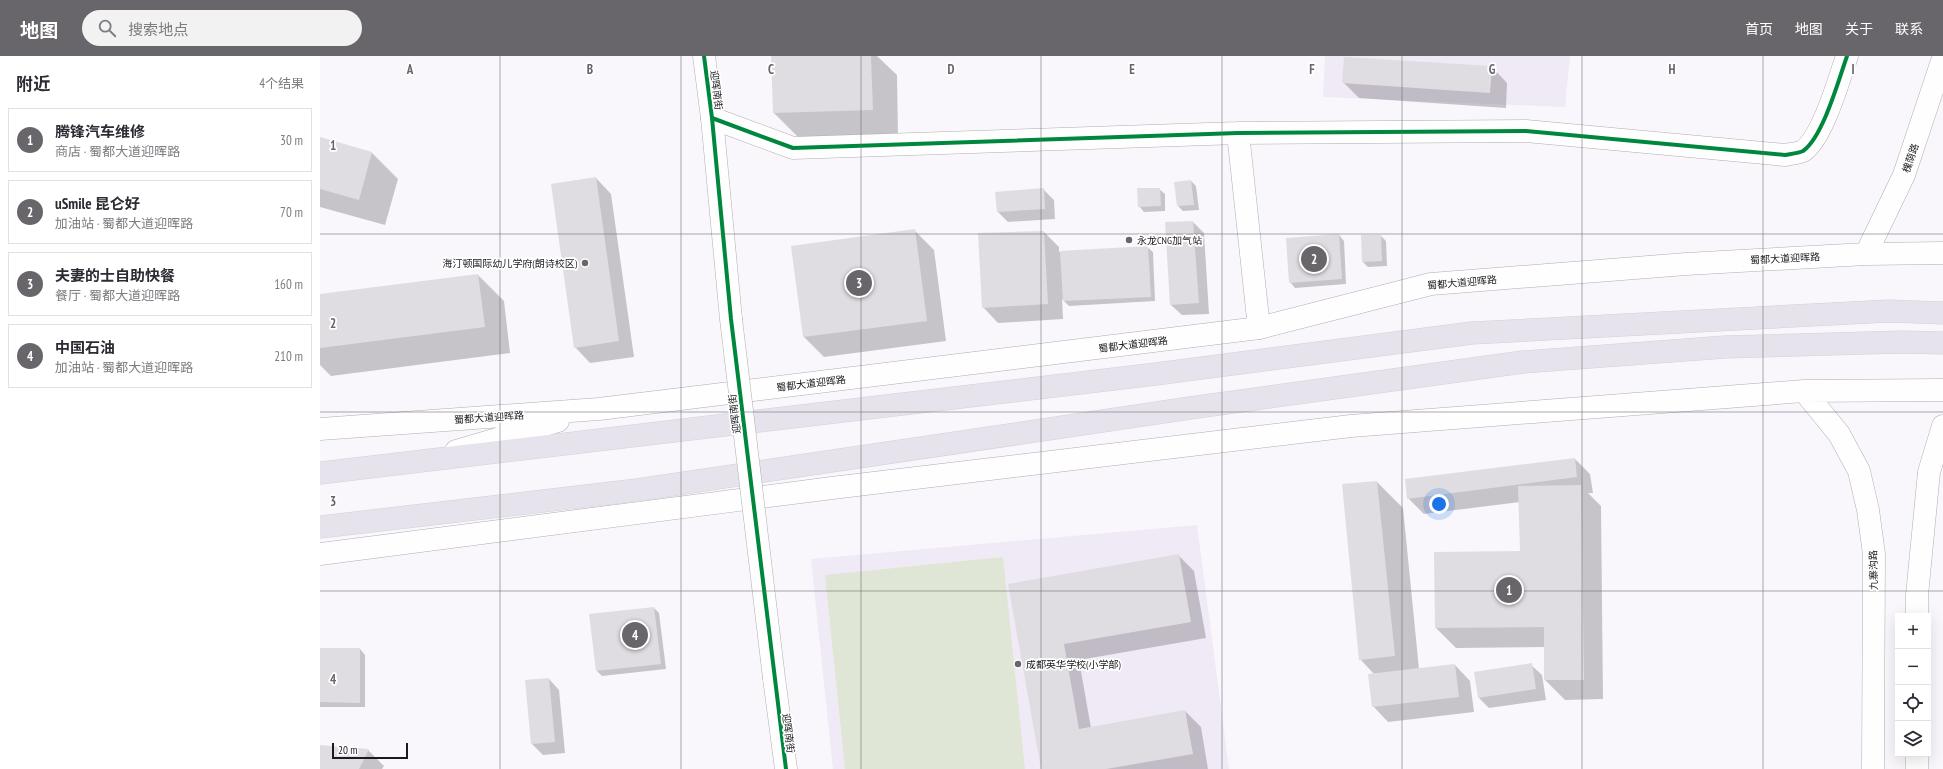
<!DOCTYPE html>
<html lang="zh">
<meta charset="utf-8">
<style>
:root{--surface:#fff;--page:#f2f2f3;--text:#2b2b33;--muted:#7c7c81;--line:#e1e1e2;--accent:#68666b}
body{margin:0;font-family:"PT Sans Narrow","Noto Sans SC",sans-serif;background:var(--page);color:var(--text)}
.controls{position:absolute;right:12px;bottom:12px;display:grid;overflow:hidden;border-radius:0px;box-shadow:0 4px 16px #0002}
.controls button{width:36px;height:36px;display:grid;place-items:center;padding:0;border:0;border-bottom:1px solid var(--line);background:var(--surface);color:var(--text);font:20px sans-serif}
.scale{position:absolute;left:12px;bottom:10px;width:76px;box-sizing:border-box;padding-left:4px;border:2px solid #1a191d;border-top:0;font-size:11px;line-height:14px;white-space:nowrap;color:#1a191d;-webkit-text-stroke:3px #fff;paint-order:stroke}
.you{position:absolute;left:1119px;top:448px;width:14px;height:14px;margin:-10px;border:3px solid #fff;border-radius:50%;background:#1a73e8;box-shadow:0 0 0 6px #1a73e833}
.badge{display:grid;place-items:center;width:26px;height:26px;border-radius:50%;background:var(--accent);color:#fff;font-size:13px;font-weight:700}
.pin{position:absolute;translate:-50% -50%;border:2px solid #fff;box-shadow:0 1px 4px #0006}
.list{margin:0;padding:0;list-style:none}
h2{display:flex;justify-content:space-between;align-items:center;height:52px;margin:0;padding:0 16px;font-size:17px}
h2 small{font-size:13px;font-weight:400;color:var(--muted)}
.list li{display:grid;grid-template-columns:26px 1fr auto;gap:12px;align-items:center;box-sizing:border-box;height:64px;margin:0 8px 8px;padding:0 8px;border:1px solid var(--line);border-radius:0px}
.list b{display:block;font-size:15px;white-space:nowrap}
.list p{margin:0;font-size:13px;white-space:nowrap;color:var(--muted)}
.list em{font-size:13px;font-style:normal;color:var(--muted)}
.icon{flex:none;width:22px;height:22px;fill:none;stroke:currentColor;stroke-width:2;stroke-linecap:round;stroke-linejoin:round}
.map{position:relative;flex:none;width:1623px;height:713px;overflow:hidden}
header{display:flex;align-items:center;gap:24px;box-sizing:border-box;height:56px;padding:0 20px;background:var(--accent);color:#fff}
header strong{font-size:19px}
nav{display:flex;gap:22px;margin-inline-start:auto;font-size:14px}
.search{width:280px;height:36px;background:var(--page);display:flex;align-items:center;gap:10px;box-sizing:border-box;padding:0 14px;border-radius:22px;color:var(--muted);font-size:15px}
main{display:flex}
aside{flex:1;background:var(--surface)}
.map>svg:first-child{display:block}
</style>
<header>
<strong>地图</strong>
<div class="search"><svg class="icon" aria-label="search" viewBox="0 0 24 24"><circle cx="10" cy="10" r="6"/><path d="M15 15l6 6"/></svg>搜索地点</div>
<nav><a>首页</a><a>地图</a><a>关于</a><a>联系</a></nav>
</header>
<main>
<aside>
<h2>附近<small>4个结果</small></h2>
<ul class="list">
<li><span class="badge">1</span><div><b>腾锋汽车维修</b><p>商店 · 蜀都大道迎晖路</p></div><em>30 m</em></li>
<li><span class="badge">2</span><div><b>uSmile 昆仑好</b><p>加油站 · 蜀都大道迎晖路</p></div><em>70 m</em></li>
<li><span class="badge">3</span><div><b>夫妻的士自助快餐</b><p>餐厅 · 蜀都大道迎晖路</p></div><em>160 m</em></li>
<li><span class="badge">4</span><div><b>中国石油</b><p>加油站 · 蜀都大道迎晖路</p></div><em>210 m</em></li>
</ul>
</aside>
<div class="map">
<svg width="1623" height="713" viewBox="0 0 1623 713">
<rect width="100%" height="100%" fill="#f9f6fc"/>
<path fill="#f0eaf7" d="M1005,0H1250L1245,51L1003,41Z
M877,469L909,713H513L491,503Z"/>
<path fill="#e0e6d5" d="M683,501L705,713H525L505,519Z"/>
<path fill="#0003" d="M452,0H557L577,19L578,80L480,83L454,57Z
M1172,11L1187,27L1186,52L1039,42L1023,26Z
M0,82L52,97L78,123L65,169L0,151Z
M276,122L291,138L314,301L270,307L255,291Z
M871,125L876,130L879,154L863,155L858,150L855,127Z
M723,133L734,144L735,163L688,166L678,156Z
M839,133L845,138V155L824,156L819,150Z
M873,166L884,177L889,258L862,259L851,249Z
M594,174L614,194L626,285L504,301L484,281L472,191Z
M724,176L739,191V196L827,191L833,196L835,245L749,250L742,243L743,263L678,267L663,251Z
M1019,179L1024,185L1026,228L975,232L970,226Z
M1061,180L1066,185L1067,210L1048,211L1043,206Z
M158,219L184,245L190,297L11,320L0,309V239Z
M1255,403L1270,418L1273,437H1268L1281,450L1283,643L1245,644L1225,624V591L1136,592L1116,572L1115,497L1201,496L1200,446L1104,458L1088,442Z
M1057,426L1083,452L1099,613L1135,609L1150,625L1154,656L1068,666L1053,650L1054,618L1040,603Z
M858,499L874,515L886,582L759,604L771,672L865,655L881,671L888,713H722L689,529Z
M334,552L339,557L346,613L282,620L277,615L270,559Z
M0,593H40L45,599V651H0Z
M1211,609L1222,619L1226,644L1169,652L1159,642Z
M229,623L239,634L245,697L223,699L212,688Z
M0,690L48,694L64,710L62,713H0Z"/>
<path fill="#e0dde2" d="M451,0H551L553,54L453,57Z
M1024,1L1172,10L1170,37L1022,27Z
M0,81L52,96L39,144L0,133Z
M276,121L299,285L254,292L231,128Z
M871,124L874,149L857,150L854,126Z
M724,132L725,153L677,156L675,136Z
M817,132H840L841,150L818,151Z
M873,165L879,247L850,249L845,166Z
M595,173L607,265L483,281L471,190Z
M724,175L728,248L662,252L658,177Z
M1019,178L1022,223L969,227L966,182Z
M1041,179H1061L1062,205L1042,206Z
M828,190L831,241L743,245L740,195Z
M158,218L165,271L0,292V238Z
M1255,402L1257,421L1087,443L1085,423Z
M1057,425L1075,600L1039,604L1022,428Z
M1261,429L1264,624H1224V571L1115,572L1114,496L1200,495L1198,430Z
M859,498L871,566L744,588L759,673L865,654L873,698L786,713H721L688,528Z
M334,551L341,608L276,615L269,558Z
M0,592H40V647L0,646Z
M1212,607L1216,633L1158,642L1154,616Z
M1135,608L1139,641L1052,651L1048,618Z
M229,622L235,686L211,688L205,624Z
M0,689L49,693L39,713H0Z"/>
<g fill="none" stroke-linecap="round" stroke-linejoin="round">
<defs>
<path id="minor" d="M392,62L473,92L918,77L1206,75L1465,99C1470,98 1479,97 1483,95C1503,81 1519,23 1527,0
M918,77L939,272"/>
<path id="tertiary" d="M384,0L392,62L411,263
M454,622L466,713"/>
<path id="secondary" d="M1546,198L1584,119L1623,2
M1484,335L1519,378L1539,415L1548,454L1554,498L1553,713
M0,373L279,353L939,272L1111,228L1366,208L1546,198L1623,197
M136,395L238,365
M0,498L512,432L1031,370L1484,335L1623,334
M1597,560V539L1609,416L1623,370
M1597,698V713"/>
<path id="trunk" d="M0,417L836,318L1152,277L1569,255L1623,257
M0,471L317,434L870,352L1203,306L1405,291L1582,286L1623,287"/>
</defs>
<use href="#minor" stroke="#b0adb2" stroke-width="23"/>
<use href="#tertiary" stroke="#b0adb2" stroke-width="23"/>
<use href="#secondary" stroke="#b0adb2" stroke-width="23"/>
<use href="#trunk" stroke="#d3d2d6" stroke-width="23"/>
<use href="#minor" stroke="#fefeff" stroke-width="22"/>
<use href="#tertiary" stroke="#fefeff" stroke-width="22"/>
<use href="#secondary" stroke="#fefeff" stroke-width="22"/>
<use href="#trunk" stroke="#e6e3ec" stroke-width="22"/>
<defs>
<path id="tertiary-bridge" d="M411,263L454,622"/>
</defs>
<use href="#tertiary-bridge" stroke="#b0adb2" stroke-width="23" stroke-linecap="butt"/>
<use href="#tertiary-bridge" stroke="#fefeff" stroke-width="22"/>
<defs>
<path id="cycleway" d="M384,0L392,62L411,263L466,713
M392,62L473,92L918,77L1206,75L1465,99C1470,98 1479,97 1483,95C1503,81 1519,23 1527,0"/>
</defs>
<use href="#cycleway" stroke="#fff" stroke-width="6"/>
<use href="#cycleway" stroke="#00873e" stroke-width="4"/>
</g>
<path fill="none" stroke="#68666b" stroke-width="1" stroke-opacity="0.55" d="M180,0V713M361,0V713M541,0V713M721,0V713M902,0V713M1082,0V713M1262,0V713M1443,0V713M0,178H1623M0,356H1623M0,535H1623"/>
<g fill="#68666b" stroke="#fff" stroke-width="1.5">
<circle cx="809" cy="184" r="4"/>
<circle cx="265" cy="207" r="4"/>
<circle cx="698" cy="608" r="4"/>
</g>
<g text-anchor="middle" stroke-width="3.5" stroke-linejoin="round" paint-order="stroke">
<g font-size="10" fill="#1a191d" stroke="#fff">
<text transform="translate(397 34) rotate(83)" y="4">迎晖南街</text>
<text transform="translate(1590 102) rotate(-71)" y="4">槐荫路</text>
<text transform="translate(1465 202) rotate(-3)" y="4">蜀都大道迎晖路</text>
<text transform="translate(1142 226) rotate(-5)" y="4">蜀都大道迎晖路</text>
<text transform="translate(813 288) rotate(-7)" y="4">蜀都大道迎晖路</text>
<text transform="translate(491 327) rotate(-7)" y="4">蜀都大道迎晖路</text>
<text transform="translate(414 358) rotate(-97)" y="4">迎晖南街</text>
<text transform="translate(169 361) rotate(-4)" y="4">蜀都大道迎晖路</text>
<text transform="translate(1553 514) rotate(-91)" y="4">九寨沟路</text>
<text transform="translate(469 677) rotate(83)" y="4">迎晖南街</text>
</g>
<g font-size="10" fill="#1a191d" stroke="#fff" text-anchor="start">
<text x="817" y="188">永龙CNG加气站</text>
<text x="257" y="211" text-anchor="end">海汀顿国际幼儿学府(朗诗校区)</text>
<text x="706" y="612">成都英华学校(小学部)</text>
</g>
</g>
<g font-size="13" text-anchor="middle" font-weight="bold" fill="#68666b" stroke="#fff" stroke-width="3.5" stroke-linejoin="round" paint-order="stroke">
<text x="90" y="18">A</text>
<text x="270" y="18">B</text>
<text x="451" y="18">C</text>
<text x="631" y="18">D</text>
<text x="812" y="18">E</text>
<text x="992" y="18">F</text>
<text x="1172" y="18">G</text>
<text x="1352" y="18">H</text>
<text x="1533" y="18">I</text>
<text x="13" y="94">1</text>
<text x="13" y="272">2</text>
<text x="13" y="450">3</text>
<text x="13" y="628">4</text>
</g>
</svg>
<div class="controls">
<button>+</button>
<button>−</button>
<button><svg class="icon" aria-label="locate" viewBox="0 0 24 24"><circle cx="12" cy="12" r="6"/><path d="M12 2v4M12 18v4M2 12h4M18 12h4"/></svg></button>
<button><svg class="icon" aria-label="layers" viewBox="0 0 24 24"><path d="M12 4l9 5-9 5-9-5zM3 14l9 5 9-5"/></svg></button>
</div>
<div class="scale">20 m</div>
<div class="you"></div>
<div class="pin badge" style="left:1189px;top:534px">1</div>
<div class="pin badge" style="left:994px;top:203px">2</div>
<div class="pin badge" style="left:539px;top:227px">3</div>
<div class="pin badge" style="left:315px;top:579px">4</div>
</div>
</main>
